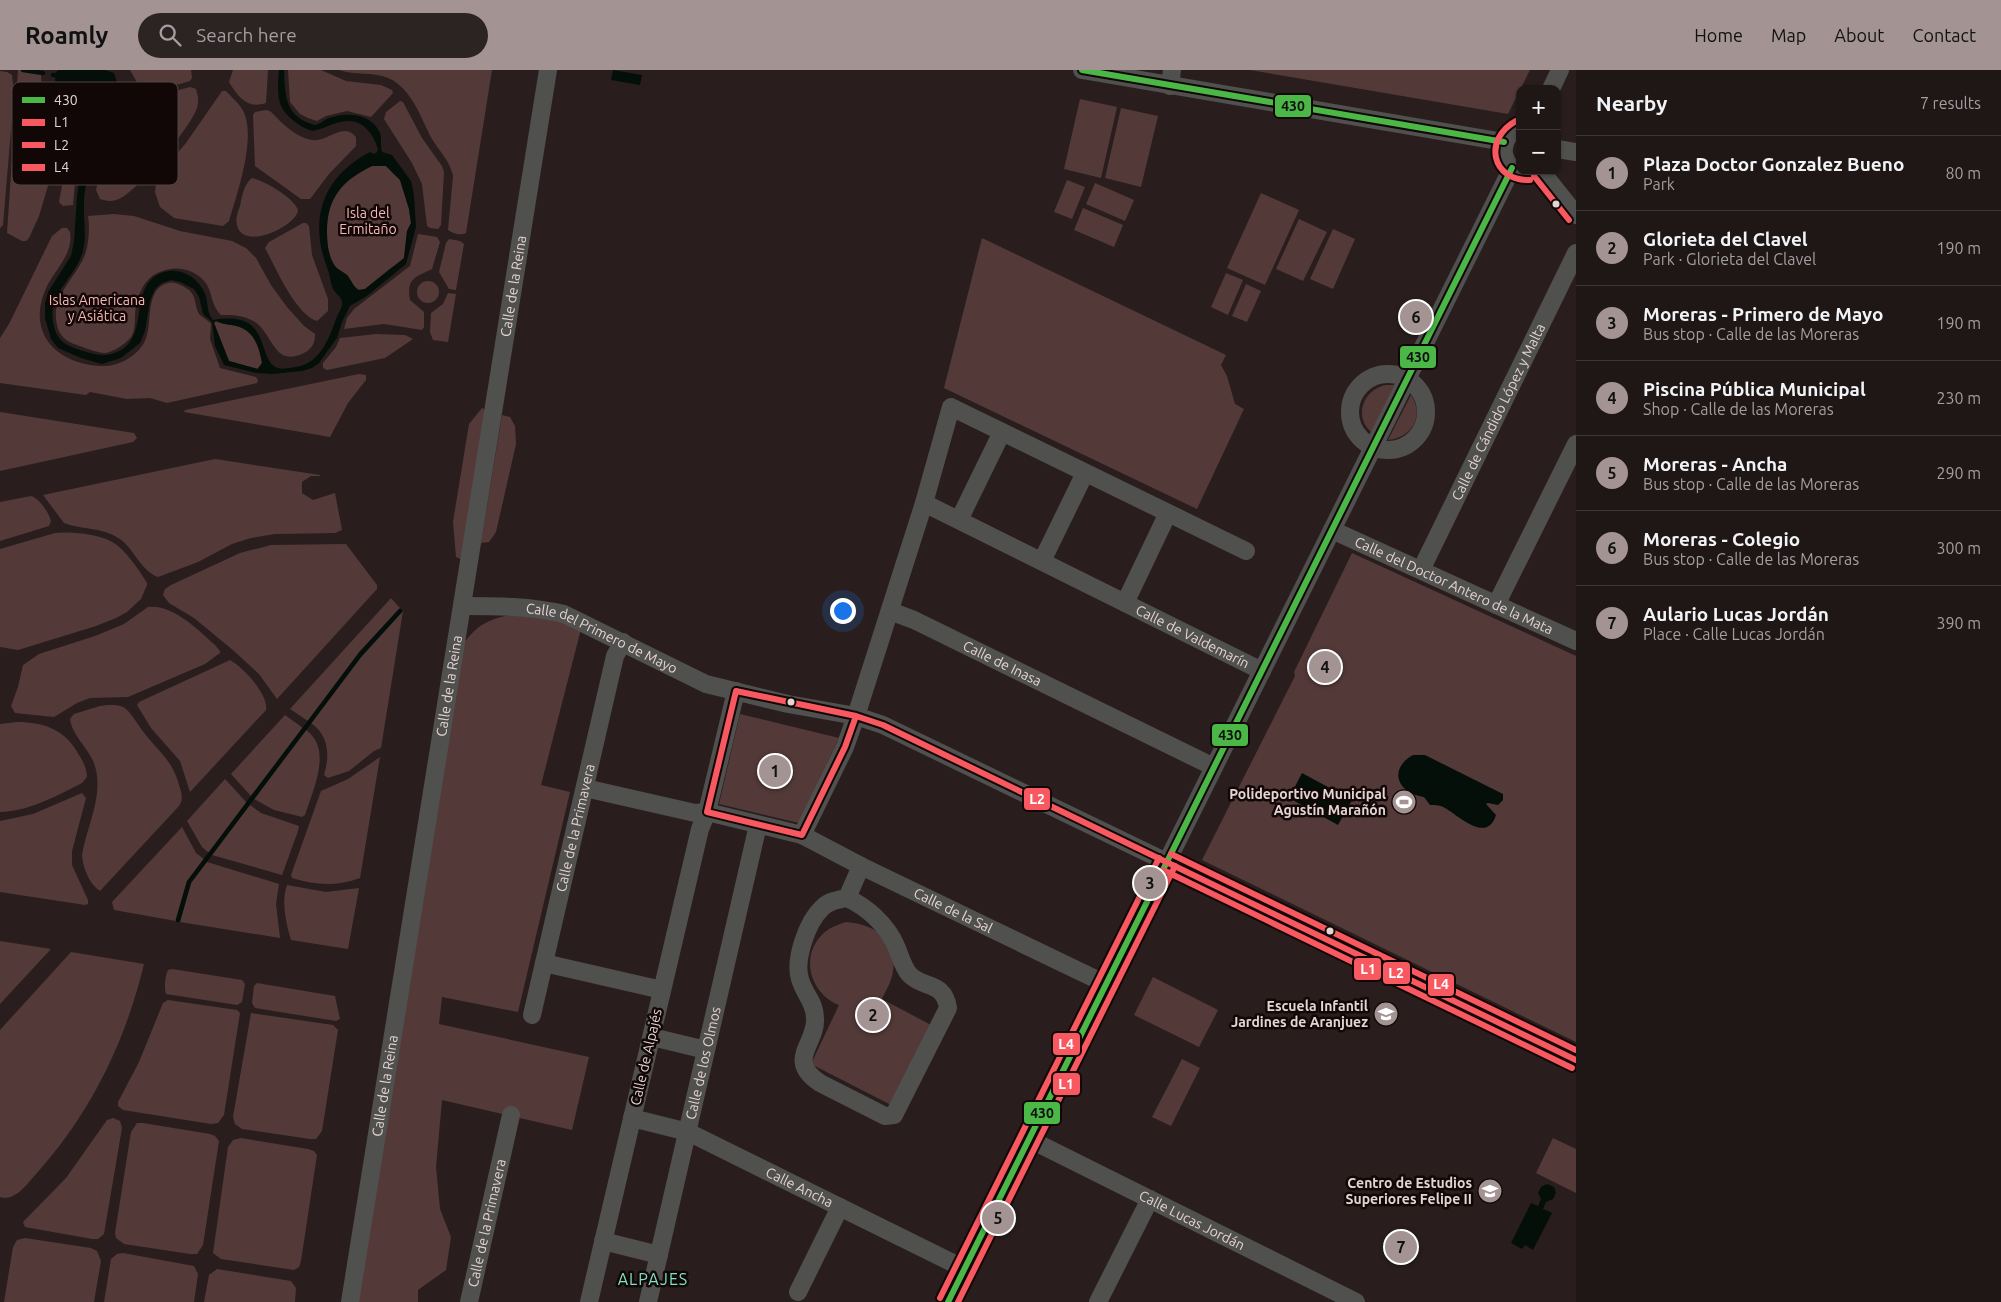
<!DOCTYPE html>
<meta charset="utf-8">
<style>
:root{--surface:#1f1616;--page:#2c2323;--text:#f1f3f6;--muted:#a19fa1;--line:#3c3535;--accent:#a39493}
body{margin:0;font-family:Ubuntu,sans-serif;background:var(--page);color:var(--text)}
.controls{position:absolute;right:15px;top:15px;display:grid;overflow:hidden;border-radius:10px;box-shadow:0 1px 4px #0004}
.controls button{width:45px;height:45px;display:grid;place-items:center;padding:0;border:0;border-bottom:1px solid var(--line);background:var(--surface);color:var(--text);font:25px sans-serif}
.you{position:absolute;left:842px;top:540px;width:18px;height:18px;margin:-12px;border:4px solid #fff;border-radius:50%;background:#1a73e8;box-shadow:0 0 0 8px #1a73e833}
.badge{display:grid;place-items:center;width:32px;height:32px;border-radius:50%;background:var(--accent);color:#111;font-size:16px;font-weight:700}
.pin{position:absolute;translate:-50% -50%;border:2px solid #fff;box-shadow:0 1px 5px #0006}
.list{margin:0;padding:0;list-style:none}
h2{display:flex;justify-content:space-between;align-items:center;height:65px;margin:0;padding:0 20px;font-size:21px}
h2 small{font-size:16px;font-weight:400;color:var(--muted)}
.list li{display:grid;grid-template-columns:32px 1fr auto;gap:15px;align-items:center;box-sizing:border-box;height:75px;padding:0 20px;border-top:1px solid var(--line)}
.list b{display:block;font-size:19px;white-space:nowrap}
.list p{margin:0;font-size:16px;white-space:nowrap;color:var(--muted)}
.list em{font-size:16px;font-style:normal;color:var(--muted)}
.icon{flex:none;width:28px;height:28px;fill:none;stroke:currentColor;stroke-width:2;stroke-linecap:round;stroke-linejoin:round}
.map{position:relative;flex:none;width:1576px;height:1232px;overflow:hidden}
header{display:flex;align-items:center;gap:30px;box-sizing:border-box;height:70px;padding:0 25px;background:var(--accent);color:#111}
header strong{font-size:24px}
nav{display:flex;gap:28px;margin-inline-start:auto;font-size:18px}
.search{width:350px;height:45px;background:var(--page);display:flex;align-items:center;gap:12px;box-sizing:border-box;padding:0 18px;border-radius:28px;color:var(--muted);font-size:19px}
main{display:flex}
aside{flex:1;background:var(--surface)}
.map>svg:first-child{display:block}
</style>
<header>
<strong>Roamly</strong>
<div class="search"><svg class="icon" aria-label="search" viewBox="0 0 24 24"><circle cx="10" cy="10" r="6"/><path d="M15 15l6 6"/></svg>Search here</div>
<nav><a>Home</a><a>Map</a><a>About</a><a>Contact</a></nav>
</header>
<main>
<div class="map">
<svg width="1576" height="1232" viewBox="0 0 1576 1232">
<rect width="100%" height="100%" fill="#291e1d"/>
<path fill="#533a38" d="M18,0H41L43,71L50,109L39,146L29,168L26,171H22L7,163Z
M130,0H191L192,8L190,11L166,18H142L139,16Z
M233,0H268L266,33C247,39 239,28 229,12Z
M288,0H321L346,11L381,15L392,20L393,23L371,47L347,41L326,46L317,51L308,48L300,44L290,32Z
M339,0H492L466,163C461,166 452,163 448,160L453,106C450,91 440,82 432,69C421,49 412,18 388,8C372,1 356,6 339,0Z
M1250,0H1530L1508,44Z
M0,1L7,2L12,5L14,24L3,155L0,158Z
M190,17L196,19C198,26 199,31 197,38C190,58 138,121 119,129C112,132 106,131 100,129L96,120L104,89L125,57L137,27L172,22Z
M222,21H226C231,27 238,32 242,39C258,64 237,124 229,151L223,156L174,148L160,137L155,122L156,113L160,103L186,73Z
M1080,29L1117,37L1101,108L1064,99Z
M400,31L403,32L422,68L442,96L444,102L441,155L438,159L430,158L427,156L422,114L412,93L384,49L386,42Z
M1121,38L1158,46L1141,117L1105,108Z
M266,40L270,41C282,53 295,67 312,70C328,73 342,51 356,67V76L329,104L310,129H301L255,96L253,45L255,42Z
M58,64L72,74L81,87L76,101L73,135L63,136L59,132L64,105L56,66Z
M372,96H386L400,110L409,139L411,153L407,161L404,188L398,195L392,197L365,219L359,220C353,217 352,211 347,205C344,202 338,200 335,196C328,186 327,173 327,162C327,128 342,111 372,96Z
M252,108C265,111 294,128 298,140C297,156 243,182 237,155C235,149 238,141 240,136C242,126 244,114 252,108Z
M1067,110L1085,117L1072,149L1054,142Z
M1095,113L1134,130L1125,151L1086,134Z
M1261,123L1299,140L1265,215L1227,198Z
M1083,138L1123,155L1114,177L1074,160Z
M114,144L134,146L180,161L232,171L246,178L256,188L271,215L287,237L304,256L315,264C315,273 312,279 304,283C274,298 273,264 255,252C244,245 233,245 221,245C210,234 213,222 205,212C197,202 183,197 171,199C146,202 137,222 135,245C135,252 135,261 131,267C126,274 114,281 106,283C100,284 83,277 77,275C67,272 59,266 57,255C50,227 74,210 84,187C89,176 90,157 88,146Z
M1299,149L1327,162L1303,211L1276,199Z
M303,153H306L309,156L312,185L328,229V241L317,251C295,244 276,198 265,178L269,172Z
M62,158H67L70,162C74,186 52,201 44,223C28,266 59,294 100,296C117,297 135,288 144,273C154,256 143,219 168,213C175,211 183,216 189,220C197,227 194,235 199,244C202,247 208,250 211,254L210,269L220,298L256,307L258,310L257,313L167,333L150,328L127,329L90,322L86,325L0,313V268L9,254L52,166Z
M1333,159L1355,169L1333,219L1310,209Z
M418,164L437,167L440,172L432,199C416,207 406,208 410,230L424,242V257L422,260L384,254L344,259L347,248L354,239L410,196Z
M982,168L1226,285L1221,295L1227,306L1235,334L1244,339L1197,439L944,318Z
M449,169L460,171L464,174L456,220L449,219L439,202L446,173Z
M1226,203L1243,210L1228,245L1211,237Z
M417 222a11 11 0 1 1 22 0a11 11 0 1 1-22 0Z
M1246,214L1261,221L1247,252L1232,246Z
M448,223L456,224L448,272L433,270L430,262L431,243L443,234Z
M215,251C221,253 225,254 231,255C253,257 259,275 262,293L257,299L229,291L214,253Z
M376,264L405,265L413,269L385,288L327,300L323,298V293L336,277L340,268Z
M359,304L366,305V310L348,333L330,367L184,342L185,340Z
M1386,315H1394L1371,362C1353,346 1364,319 1386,315Z
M1411,325C1425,346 1412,368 1388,370Z
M482,338L486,340L463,490L456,487L453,452L469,354Z
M0,342L134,363L137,368L133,372L0,401Z
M502,345L510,347L515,356L516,374L496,462L489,472L481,473Z
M215,389L320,405V406H311L302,412V423L313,430L335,423L342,460L335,463L275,464L251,468L232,474L198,492L158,507C141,501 134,479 120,469C103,457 83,460 64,453L43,425Z
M31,426C40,429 49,443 51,451L49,456L0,471V432Z
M55,463C73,461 103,464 117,475C129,485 139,500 147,513V515L141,529L127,542L116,548L96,556L18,580L0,577V479Z
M346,474L377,515V519L277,629L259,604L234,581L194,548L169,533L163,525L165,519L171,515L240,483L271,475Z
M1352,483L1576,586V972L1202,790L1295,606L1294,602Z
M391,528L400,538L359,582L308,651L290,639Z
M148,537C173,534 198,560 215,575L220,581V583L205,594L128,627L90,628L77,633L54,647L15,643L11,636L18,617L23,595L39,584L95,566L124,554Z
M403,541L381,678L374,681L349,701L328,708L324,705C330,685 329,666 311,653L362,585Z
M513,544L562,552L581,559L541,715L570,722L518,942L442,927L439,954L589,987L572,1060L442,1030L436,1097L440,1139L451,1167L446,1200L418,1220V1232H352L463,574C479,553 488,550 513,544Z
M230,590C243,597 269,625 266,640L190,722L180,691L151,658L137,635L139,632Z
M100,636C107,635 116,634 123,637C132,642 138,656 145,664C161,684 173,691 180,718C182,725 183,730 179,736L100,821C89,814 83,798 82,785C87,755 105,724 94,693C88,678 72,665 70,649L74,644Z
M740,644L839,668L799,753L719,734Z
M285,645L303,658L251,726L231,704Z
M17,652C44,652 66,660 79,685C83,691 87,699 87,707L82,713C56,726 30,741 0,742V654Z
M306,660C333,679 313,720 305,745L302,747L274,740L254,729Z
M380,687L360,808C336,817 315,815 292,808L291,805L321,721L348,709Z
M225,709L247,733L209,783L202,777L187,751Z
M82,723L86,728L72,781V795L88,830V834L85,835L0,822V751L33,744Z
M250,735L261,743L299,756L298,761L282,805L212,785Z
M182,757L196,783L204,789L187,811L176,851L114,840L112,832Z
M207,792L279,814L276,834L280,868L180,852L191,813Z
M287,815L326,822L359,818L348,879L291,870C286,853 281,831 287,815Z
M846,852C874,854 898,869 893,901C892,911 886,920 882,929L933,956L893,1036L811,994L839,935C809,923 799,884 825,862C831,857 839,854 846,852Z
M0,871L51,879L0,934Z
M71,882L144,894C125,973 90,1044 36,1104C27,1114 15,1132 0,1127V960Z
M172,899L242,910L245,914L242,932L237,935L166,924C164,917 165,906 168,900Z
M1153,907L1218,940L1199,977L1134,945Z
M257,913L335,926L340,949L336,951L255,938L252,933L254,916Z
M168,930L237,940L240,943L224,1045L218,1053L211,1054L123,1040L118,1036V1032L139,992L163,933Z
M251,943L333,955L338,960L322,1061L316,1069H310L242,1059L235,1054L233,1047Z
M1182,989L1200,998L1171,1056L1152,1047Z
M113,1048L120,1051L122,1058L104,1164L98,1169H92L25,1157L23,1152L66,1108L107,1050Z
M137,1053H143L210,1064L215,1066L219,1071L203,1175L197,1184H190L124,1174L116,1168L115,1163L131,1062Z
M241,1068L308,1079L314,1081L317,1085L301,1191L299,1197L294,1200L221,1189L213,1183L228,1077L233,1070Z
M1553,1068L1576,1079V1123L1536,1103Z
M25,1168L91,1178L97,1181L101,1191L94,1232H4L13,1177L17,1170Z
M123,1183L194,1196L198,1204L194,1232H104L111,1189L117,1184Z
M217,1199L291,1211L296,1218L295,1232H204L209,1205Z"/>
<path fill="#040f0a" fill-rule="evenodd" d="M59,0H105L114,3C118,13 119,27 124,35L95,84H91C88,90 91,93 90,98C88,109 84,120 84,132C83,148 87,165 83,181C76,208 45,225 54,256C55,263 60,271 66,274C74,279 97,286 106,285C157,278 123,214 164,202C182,197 200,209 206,226C208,234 207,244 213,250C274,239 255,290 278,298C283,300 295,297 301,296C322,289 329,268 336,249C338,243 343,238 342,231C341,227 335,223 333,219C330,212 330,204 327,197C308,148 324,106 370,82L374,84L377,82L378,79C372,61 361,47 340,52C331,54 323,59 313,61C301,58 284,46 280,33C277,24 278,10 279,0H284C285,26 285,47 315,55C320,54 324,50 329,48C347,42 371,43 380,63C382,69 380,76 382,82L392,85L411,111L414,125L416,157L406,194L367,226L350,236L342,252L337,268L319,293L312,298L302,301L273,304L256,303L224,295L215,276L212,252L203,244L199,227L194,219L180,212L171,210L162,213L155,219L150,231L145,261L140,273L121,288L102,294L81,288L58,278L51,269L45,248V233L48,222L71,186L74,171L77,126L80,105L86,87L78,80L74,72L60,63L57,15L55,10L56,2ZM92,13L106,14C112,21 109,25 107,33C104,44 105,51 94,58L89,57C79,43 66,18 92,13ZM372,96H386L400,110L409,139L411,153L407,161L404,188L365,219L359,220C353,217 352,211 347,205C344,202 338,200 335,196C328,186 327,173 327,162C327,128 341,111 372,96ZM216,251C222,254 225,254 232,255C253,258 259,275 262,293L258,299L229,291L214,253Z
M613,0L642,5L640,15L611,10Z
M1413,685H1425L1503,724V730L1498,735L1488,733L1486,734L1496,745C1487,774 1459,746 1445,738C1440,735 1436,735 1430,735L1424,727C1397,723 1388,699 1413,685Z
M1302,703L1352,730L1338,755L1289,728Z
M1547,1114L1554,1117L1556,1123L1553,1129L1546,1132L1543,1139L1552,1143L1533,1180L1525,1175L1522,1179L1511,1173L1531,1133L1538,1136L1541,1129L1538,1123L1541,1117Z"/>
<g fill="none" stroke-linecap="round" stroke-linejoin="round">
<path stroke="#040f0a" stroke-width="4.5" d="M23,0L43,3
M53,5H55
M178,850L189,812L360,585L400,541"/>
<g stroke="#50504f" stroke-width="18">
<path d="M1082,0L1504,72"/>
<path d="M1170,16L1172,0"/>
<path d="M1551,19L1560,0"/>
<path d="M1520,59C1493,68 1502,107 1530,101"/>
<path d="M1557,79L1576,82"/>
<path d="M1541,101L1576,145"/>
<circle cx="1388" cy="342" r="38"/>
<path id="s1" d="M924,433L1262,601"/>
<path d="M959,450L1002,362"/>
<path id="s2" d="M1332,460L1576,571"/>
<path d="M1042,491L1085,403"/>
<path id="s3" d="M1421,500L1576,183"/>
<path d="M1125,533L1168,443"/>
<path d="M1496,535L1576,374"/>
<path id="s4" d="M462,536C497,536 530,536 564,544L706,614L788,634L856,646L883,655L1576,990"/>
<path id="s5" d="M890,541L914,550L1214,697"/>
<path d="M736,621L707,742L802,765L845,677L856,646L924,433L951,337L1246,481"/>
<path d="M585,718L695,743L707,742L700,759L589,1232"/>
<path id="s6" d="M802,765L861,796L1106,914"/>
<path d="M847,828C867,837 887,855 896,876C900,885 903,897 909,904C922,919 944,910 948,938L894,1045L885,1046L820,1013C785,990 817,974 815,948C815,932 804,924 800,909C794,890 807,852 822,838C829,831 837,830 847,828L861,796"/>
<path d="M544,893L662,920"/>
<path id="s7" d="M532,945L615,586L623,572"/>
<path d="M652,967L706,980"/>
<path id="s8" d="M632,1048L688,1062L965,1199"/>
<path id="s9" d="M1029,1069L1356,1232"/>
<path d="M603,1171L659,1185"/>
<path d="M798,1222L840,1137"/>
<path id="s10" d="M350,1232L548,0"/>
<path id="s11" d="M469,1232L511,1045"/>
<path id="s12" d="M648,1232L758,755"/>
<path d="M948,1232L1512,98"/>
<path d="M1098,1232L1150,1129"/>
</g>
<defs>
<path id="bus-1" d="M1082,0L1504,72
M948,1232L1512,98"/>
<path id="bus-2" d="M1516,51C1483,69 1491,111 1530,110
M1534,106L1569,150
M1163,800L1572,998
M958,1232L1175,796"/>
<path id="bus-3" d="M736,621L856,646L845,677L802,765L707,742Z
M856,646L883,655L1576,990"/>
<path id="bus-4" d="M1171,784L1576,980
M940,1228L1159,788"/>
</defs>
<use href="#bus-1" stroke="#110706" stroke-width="10"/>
<use href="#bus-2" stroke="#110706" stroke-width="10"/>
<use href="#bus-3" stroke="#110706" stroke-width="10"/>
<use href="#bus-4" stroke="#110706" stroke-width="10"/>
<use href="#bus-1" stroke="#4ab747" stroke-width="6"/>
<use href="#bus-2" stroke="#f8585f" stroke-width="6"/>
<use href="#bus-3" stroke="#f8585f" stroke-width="6"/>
<use href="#bus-4" stroke="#f8585f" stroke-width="6"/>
</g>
<defs>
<symbol id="stadium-disc" viewBox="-11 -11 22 22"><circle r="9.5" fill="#a39493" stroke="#110706"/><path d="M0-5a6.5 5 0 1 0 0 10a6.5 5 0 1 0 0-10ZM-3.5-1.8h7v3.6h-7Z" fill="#fff"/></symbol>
<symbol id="school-disc" viewBox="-11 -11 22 22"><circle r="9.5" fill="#a39493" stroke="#110706"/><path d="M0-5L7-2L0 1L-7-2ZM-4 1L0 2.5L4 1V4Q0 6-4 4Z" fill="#fff"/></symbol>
<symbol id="university-disc" viewBox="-11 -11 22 22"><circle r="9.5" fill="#a39493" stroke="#110706"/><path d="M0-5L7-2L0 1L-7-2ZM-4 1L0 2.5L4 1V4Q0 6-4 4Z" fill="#fff"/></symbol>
</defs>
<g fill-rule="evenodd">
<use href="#stadium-disc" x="1390" y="718" width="28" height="28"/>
<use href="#school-disc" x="1372" y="930" width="28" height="28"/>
<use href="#university-disc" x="1476" y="1107" width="28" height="28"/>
</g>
<g fill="#e4d4d2" stroke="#110706" stroke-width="2">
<circle cx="1556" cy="134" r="4.5"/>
<circle cx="791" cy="632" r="4.5"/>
<circle cx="1330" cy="861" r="4.5"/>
</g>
<g text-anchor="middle" stroke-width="5" stroke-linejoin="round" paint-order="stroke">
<g font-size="14" fill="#f9b8b4" stroke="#110706">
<text x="368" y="148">Isla del<tspan x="368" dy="16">Ermitaño</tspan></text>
<text x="97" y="235">Islas Americana<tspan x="97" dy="16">y Asiática</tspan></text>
</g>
<g font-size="14" fill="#e4d4d2" stroke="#110706">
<text dy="5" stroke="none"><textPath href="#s10" startOffset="1029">Calle de la Reina</textPath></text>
<text dy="5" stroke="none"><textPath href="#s3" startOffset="176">Calle de Cándido López y Malta</textPath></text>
<text dy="5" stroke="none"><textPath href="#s2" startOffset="134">Calle del Doctor Antero de la Mata</textPath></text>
<text dy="5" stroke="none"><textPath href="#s1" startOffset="300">Calle de Valdemarín</textPath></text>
<text dy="5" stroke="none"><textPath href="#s4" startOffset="146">Calle del Primero de Mayo</textPath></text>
<text dy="5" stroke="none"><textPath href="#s5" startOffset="124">Calle de Inasa</textPath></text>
<text dy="5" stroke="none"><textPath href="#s10" startOffset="624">Calle de la Reina</textPath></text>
<text dy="5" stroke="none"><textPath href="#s7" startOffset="192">Calle de la Primavera</textPath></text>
<text dy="5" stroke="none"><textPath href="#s6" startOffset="169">Calle de la Sal</textPath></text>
<text transform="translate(646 987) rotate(-77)" y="5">Calle de Alpajés</text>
<text dy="5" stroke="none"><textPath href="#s12" startOffset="245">Calle de los Olmos</textPath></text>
<text dy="5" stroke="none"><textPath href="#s10" startOffset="219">Calle de la Reina</textPath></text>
<text dy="5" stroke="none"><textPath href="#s8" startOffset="182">Calle Ancha</textPath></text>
<text dy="5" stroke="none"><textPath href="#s9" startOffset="182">Calle Lucas Jordán</textPath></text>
<text dy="5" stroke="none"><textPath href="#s11" startOffset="81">Calle de la Primavera</textPath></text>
</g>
<g font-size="14" font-weight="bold" fill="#e4d4d2" stroke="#110706" text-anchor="end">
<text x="1386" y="729">Polideportivo Municipal<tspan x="1386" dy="16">Agustín Marañón</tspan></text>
<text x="1368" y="941">Escuela Infantil<tspan x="1368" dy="16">Jardines de Aranjuez</tspan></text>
<text x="1472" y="1118">Centro de Estudios<tspan x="1472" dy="16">Superiores Felipe II</tspan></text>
</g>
<g font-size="16" letter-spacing="1" fill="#7ee0c7" stroke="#110706">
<text x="653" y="1215">ALPAJES</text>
</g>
</g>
<rect x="12" y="12" width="166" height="103" rx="8" fill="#110706" stroke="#504443" stroke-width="1"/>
<rect x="22" y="27" width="23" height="6" fill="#4ab747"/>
<rect x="22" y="49" width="23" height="7" fill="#f8585f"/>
<rect x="22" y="72" width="23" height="6" fill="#f8585f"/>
<rect x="22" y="94" width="23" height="7" fill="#f8585f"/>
<g font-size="14" fill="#e4d4d2">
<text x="54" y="35">430</text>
<text x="54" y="57">L1</text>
<text x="54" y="80">L2</text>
<text x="54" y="102">L4</text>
</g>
<g stroke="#110706" stroke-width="2">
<rect x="1274" y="24" width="38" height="24" rx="5" fill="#4ab747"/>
<rect x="1399" y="275" width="38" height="24" rx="5" fill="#4ab747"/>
<rect x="1211" y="653" width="38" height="24" rx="5" fill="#4ab747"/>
<rect x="1023" y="717" width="28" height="24" rx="5" fill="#f8585f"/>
<rect x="1353" y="887" width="29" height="24" rx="5" fill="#f8585f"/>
<rect x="1382" y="891" width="29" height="24" rx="5" fill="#f8585f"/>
<rect x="1427" y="903" width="28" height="24" rx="5" fill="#f8585f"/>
<rect x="1052" y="962" width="29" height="24" rx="5" fill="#f8585f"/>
<rect x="1052" y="1002" width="29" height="24" rx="5" fill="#f8585f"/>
<rect x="1023" y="1031" width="38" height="24" rx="5" fill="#4ab747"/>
</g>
<g font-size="14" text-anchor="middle" font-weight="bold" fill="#fff">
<text x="1037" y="734">L2</text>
<text x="1368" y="904">L1</text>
<text x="1396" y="908">L2</text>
<text x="1441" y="919">L4</text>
<text x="1066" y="979">L4</text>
<text x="1066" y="1019">L1</text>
</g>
<g font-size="14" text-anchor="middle" font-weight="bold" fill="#111">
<text x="1293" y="41">430</text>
<text x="1418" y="292">430</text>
<text x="1230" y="670">430</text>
<text x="1042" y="1048">430</text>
</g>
</svg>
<div class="controls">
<button>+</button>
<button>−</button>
</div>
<div class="you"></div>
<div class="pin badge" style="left:775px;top:701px">1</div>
<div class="pin badge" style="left:873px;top:945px">2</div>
<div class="pin badge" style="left:1150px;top:813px">3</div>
<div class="pin badge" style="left:1325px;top:597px">4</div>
<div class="pin badge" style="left:998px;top:1148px">5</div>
<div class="pin badge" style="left:1416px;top:247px">6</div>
<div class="pin badge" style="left:1401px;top:1177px">7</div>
</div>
<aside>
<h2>Nearby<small>7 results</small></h2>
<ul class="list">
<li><span class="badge">1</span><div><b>Plaza Doctor Gonzalez Bueno</b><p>Park</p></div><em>80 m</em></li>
<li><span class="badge">2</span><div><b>Glorieta del Clavel</b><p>Park · Glorieta del Clavel</p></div><em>190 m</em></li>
<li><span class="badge">3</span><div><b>Moreras - Primero de Mayo</b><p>Bus stop · Calle de las Moreras</p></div><em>190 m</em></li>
<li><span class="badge">4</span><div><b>Piscina Pública Municipal</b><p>Shop · Calle de las Moreras</p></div><em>230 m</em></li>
<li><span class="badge">5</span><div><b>Moreras - Ancha</b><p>Bus stop · Calle de las Moreras</p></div><em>290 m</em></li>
<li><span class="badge">6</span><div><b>Moreras - Colegio</b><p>Bus stop · Calle de las Moreras</p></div><em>300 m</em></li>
<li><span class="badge">7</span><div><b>Aulario Lucas Jordán</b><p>Place · Calle Lucas Jordán</p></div><em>390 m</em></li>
</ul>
</aside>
</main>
